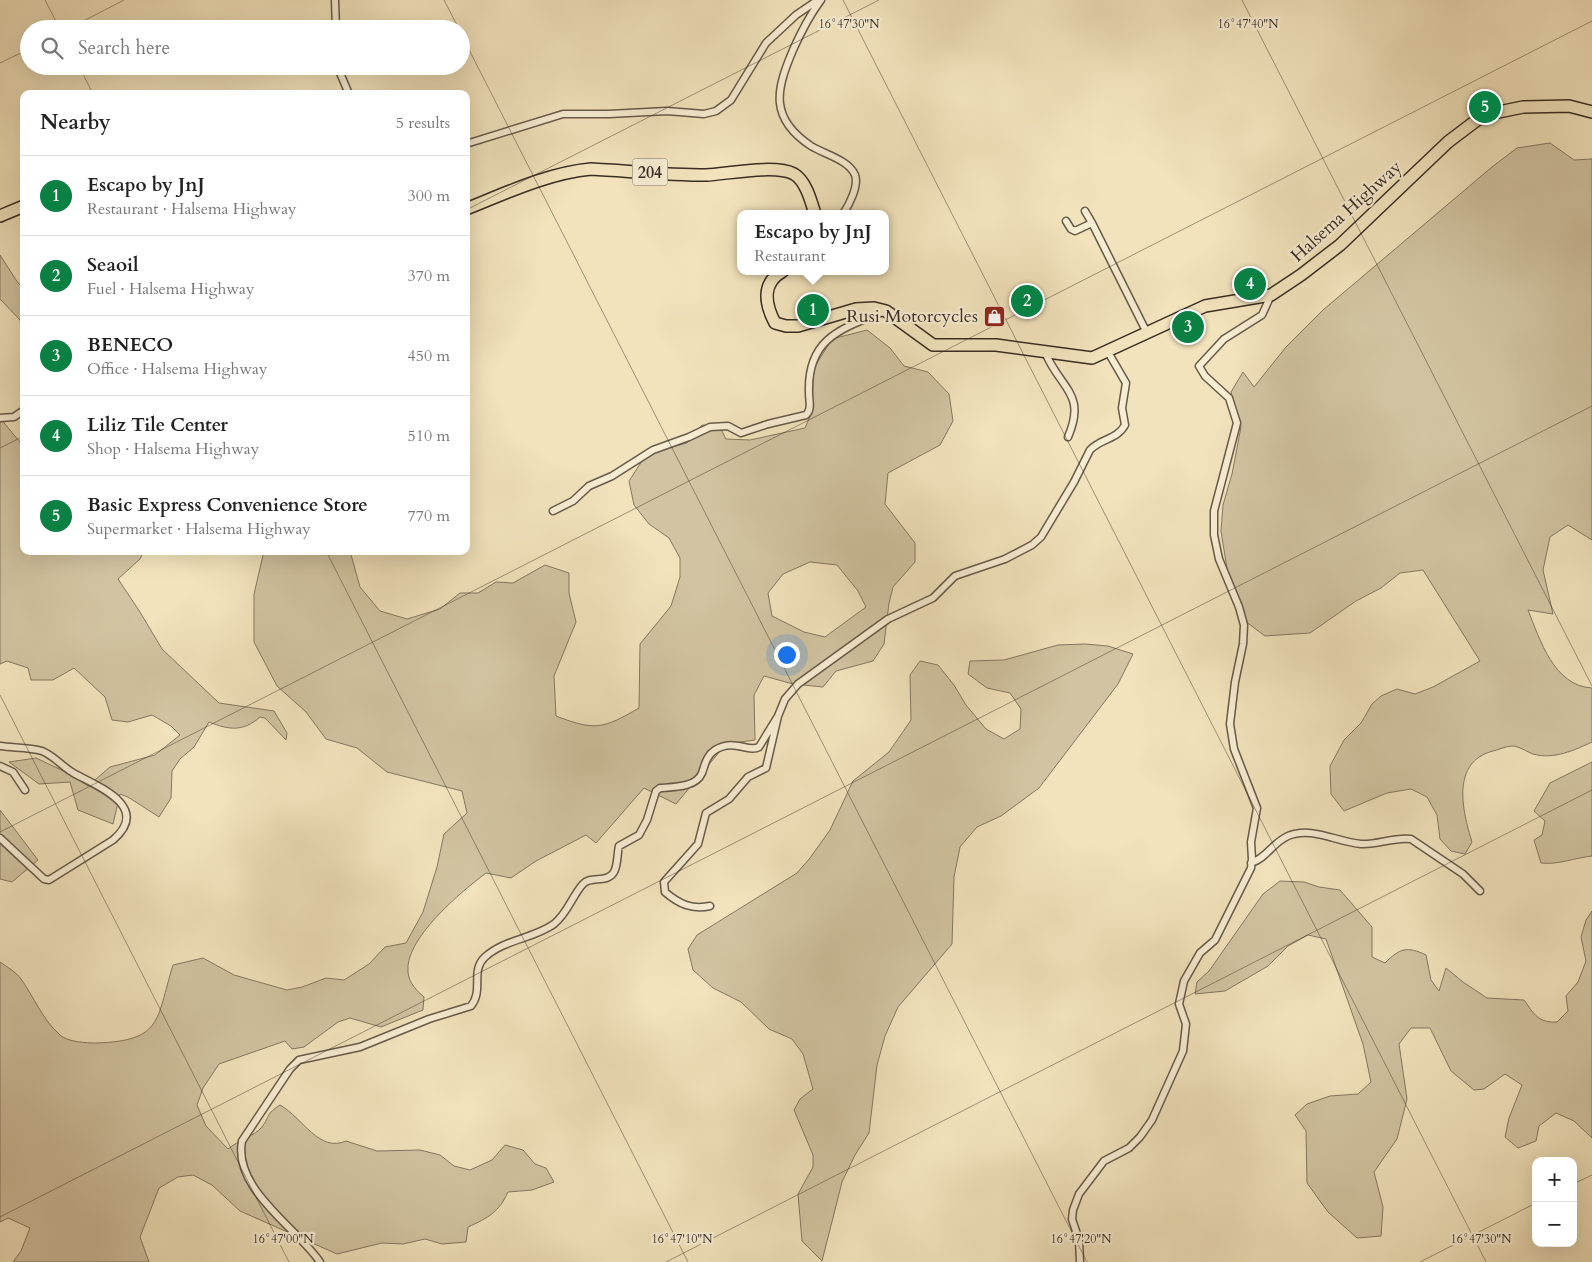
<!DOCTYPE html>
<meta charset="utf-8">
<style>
:root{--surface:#fff;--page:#f2f2f2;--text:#222;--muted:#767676;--line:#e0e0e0;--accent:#0b8043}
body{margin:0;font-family:Cardo,serif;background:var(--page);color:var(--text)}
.controls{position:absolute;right:15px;bottom:15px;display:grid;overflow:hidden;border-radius:10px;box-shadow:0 5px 20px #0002}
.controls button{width:45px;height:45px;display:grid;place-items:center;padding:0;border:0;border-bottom:1px solid var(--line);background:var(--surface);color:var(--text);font:25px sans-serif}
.you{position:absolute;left:786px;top:654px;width:18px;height:18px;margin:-12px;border:4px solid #fff;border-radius:50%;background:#1a73e8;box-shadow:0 0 0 8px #1a73e833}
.badge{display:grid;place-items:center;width:32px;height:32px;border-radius:50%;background:var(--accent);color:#fff;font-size:16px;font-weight:700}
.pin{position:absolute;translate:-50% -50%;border:2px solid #fff;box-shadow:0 1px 5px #0006}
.popup{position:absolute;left:737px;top:210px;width:152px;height:65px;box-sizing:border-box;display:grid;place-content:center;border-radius:10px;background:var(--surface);filter:drop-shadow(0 1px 4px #0005);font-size:16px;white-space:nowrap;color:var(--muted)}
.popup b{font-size:19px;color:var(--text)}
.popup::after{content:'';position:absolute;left:50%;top:100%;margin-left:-10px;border:10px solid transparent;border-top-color:var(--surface)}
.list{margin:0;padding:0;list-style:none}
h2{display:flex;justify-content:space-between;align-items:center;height:65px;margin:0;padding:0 20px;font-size:21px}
h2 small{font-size:16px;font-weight:400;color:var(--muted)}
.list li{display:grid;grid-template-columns:32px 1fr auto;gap:15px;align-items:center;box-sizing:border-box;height:80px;padding:0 20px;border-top:1px solid var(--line)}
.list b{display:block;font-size:19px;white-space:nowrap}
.list p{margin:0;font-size:16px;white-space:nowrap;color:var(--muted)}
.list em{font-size:16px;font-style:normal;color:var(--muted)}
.icon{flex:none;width:28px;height:28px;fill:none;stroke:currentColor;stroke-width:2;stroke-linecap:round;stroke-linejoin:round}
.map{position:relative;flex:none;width:1592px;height:1262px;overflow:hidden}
.search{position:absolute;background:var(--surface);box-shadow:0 5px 20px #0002;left:20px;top:20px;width:450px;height:55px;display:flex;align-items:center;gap:12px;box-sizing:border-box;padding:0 18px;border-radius:28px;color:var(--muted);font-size:19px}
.panel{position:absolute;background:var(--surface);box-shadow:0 5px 20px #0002;left:20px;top:90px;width:450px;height:465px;border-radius:10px}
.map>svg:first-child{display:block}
</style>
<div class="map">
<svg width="1592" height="1262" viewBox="0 0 1592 1262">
<rect width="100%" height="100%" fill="#f2e3bc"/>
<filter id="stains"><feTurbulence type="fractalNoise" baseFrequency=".004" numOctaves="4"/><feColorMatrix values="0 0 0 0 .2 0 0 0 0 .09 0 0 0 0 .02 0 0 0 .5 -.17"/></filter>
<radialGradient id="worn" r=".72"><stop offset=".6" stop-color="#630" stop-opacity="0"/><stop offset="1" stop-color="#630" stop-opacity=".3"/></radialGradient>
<path fill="#d2c4a2" stroke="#847862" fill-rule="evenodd" d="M1550,143L1574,160L1592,159V540L1568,525L1550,537L1543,570L1553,614L1528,610C1540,640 1554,686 1592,688V742C1575,750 1553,760 1533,754C1527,752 1519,746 1512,746C1506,746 1498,750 1493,751C1451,762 1462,810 1472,842L1465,854L1451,851L1440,839L1437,815L1427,797L1411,789L1387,793L1344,811L1331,794L1330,766L1344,740L1361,723L1372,704L1381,696L1397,689L1415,694L1433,687L1480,661L1423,570L1400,573L1381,588L1356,601L1310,633L1265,636L1245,621L1229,581L1221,531L1223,505L1232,474L1241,427L1231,392L1243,372L1254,387L1286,347L1323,310L1492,167L1517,148Z
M0,255L18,283L24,288V340L20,320L0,299Z
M867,330L890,348L904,366L928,372L949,394L953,421L940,445L888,473L885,504L915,543V562L893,587L889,603L884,644L873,661L836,671L823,687L793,684L764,676L754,695L755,740L726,744L676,804L644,788L596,843L586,835L536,861L511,878L486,873C462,891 404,939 408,972C409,983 416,990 424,997L423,1010L381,1027L350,1018L338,1022L304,1047L292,1049L285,1041L219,1064L203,1088L197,1105L206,1126L228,1149C237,1141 256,1135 262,1127C270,1116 266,1114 280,1105C303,1118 319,1153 346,1141L377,1151L420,1150L440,1155L454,1166L470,1170L492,1160L505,1145L523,1150L535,1164L546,1168L554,1182L532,1190L508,1192C499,1212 488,1218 468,1227L466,1242L442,1244L425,1239L403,1244L382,1243L337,1254L240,1211L212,1185L193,1175L178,1177L159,1188L140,1237L149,1262H13L21,1251L30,1228L8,1218L0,1222V962C7,967 16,972 21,979C34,997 42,1019 60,1035C67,1042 87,1043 96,1043C163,1041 156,1020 173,965L203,958L234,975L287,990L302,987L326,978L344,980L369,964L385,947L406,943L423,912L437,867L444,834L467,813L462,791L387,772L357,748L326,739L306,712L277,686L254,642V594L264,551H350L360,587L380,611L407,619L440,609L460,593H478L496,582L513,583L545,565L569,573V593L576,622L554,676L556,716C595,731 603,729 639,708L640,644L671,606L680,577V558L669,538L649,524L634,505L629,481L642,461L657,451L687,443L702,425L720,427L726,439L750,440L805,428L811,414L814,368L832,339ZM810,562L837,565L858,591L866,607L825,637L804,632L772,616L768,593L783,574Z
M0,418L24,447V551H144L140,559L118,579L140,612L162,649L219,703L274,711L287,733L286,740L265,718L260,717C243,732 229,730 209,722L194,747L180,759L172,771L171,798L159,817L128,797L120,794L113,824L78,810L70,782L39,784L9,762L36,758L74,776L88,786L110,767L155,755L180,735L171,726L152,715L128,722L112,720L105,697L74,668L53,680H31L28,668L7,661L0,664Z
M1085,644L1108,646L1133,654L1118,684L1039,788L1001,816L977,827L960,847L954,877L952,944L898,1007L885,1036L877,1065L869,1133L855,1155L842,1182L822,1261L802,1241L798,1194L813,1167V1155L794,1110L800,1099L813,1089L803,1054L792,1039L769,1029L741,1002L713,988L693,970L688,949L697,935L797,873L810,858L830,830L853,781L889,752L911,720L910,675L920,661L938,665L954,685L966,705L986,729L1004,739L1020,729L1021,709L1010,693L987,688L968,674L970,661L1004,660L1058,645Z
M1592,762V856C1574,858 1558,865 1541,863L1534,840L1542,835L1545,821L1534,811L1550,783Z
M0,810L38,860L12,882L0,879Z
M1280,881L1304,882L1319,887L1340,890L1372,927V957L1385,963C1400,948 1407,946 1426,955L1431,980L1439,991L1446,968L1463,982L1487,998L1524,1000C1534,1014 1538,1023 1557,1022L1568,1011L1566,996L1578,982L1586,961L1581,937L1586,920L1592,911V1138L1574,1121L1556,1113L1539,1126L1536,1141L1518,1148L1505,1137L1509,1118L1522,1085L1505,1074L1484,1089L1474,1090L1451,1071L1430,1028H1411L1399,1044L1407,1099L1397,1139L1374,1172L1383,1207L1381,1236L1357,1238L1328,1212L1307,1183L1306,1131L1295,1115L1307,1104L1330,1096L1358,1094L1371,1082L1363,1044L1326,939L1308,935L1288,946L1268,966L1225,991L1195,994L1197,982L1209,971L1263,894Z"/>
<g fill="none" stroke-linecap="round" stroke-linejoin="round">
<defs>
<path id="street" d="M335,0L336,29
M821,0C809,16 801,32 793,50C776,90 769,118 811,146C824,154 849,160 855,175C859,186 849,205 843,214
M337,66L349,94
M466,144L563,114H609L667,111L704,114L716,111L731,100L766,43L796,15L818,0
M1085,211L1092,223
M1066,221L1071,229L1075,231L1092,223L1147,333
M1045,352C1060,389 1087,393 1068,437
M0,418L14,417L24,410
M553,511L573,501L589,486L612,476L653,450L689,437L710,427L728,426L741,433L768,424L806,415C812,409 809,401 809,393C807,339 840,329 883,312
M0,746C13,748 29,747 42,751C55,756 64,769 77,775C102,788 150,808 113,840L49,880L44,879L0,838
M0,766L13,772L25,790
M1251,863C1267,858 1272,843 1288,836C1311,826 1337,842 1361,844C1378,845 1393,837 1411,839L1463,874L1480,891
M710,906C692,910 679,904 665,892L664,882L698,844L706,813L729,799L748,777L766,768L778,716L785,699L798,684L888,619L933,598L955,576L1005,559L1032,545L1041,537L1074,482L1090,450C1101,438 1117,440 1125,425L1122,408L1126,383L1108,352
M320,1262C296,1227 233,1189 242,1141L290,1069L299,1060L360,1047L429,1019L471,1006C484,990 470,971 485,957C505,939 533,939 554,924C568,913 572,896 583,884C591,875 607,884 614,872C618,865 617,854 619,846L639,835L647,820L656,791L660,788C672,787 696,788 702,773C705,765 706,756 715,750C734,738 748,753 759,747L778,716
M1080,1262L1079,1240L1072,1219L1073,1210L1079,1194L1104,1161L1129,1148L1140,1137L1152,1120L1183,1051L1186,1024L1179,1004L1184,981L1200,953L1215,940L1251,868L1252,859L1251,842L1257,808L1234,749L1230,724L1235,682L1243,644L1244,625L1239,607L1219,559L1214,535V511L1237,423L1229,398L1205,376L1199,366L1224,339L1262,315L1271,295"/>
<path id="highway" d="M466,209C506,193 548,173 591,169C629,171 668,175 706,175C727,174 775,164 794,174C806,181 811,201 815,214
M0,216L24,206
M783,271C761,283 765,304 775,323L786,326H798L856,309L874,308L886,311L933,345H996L1092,358L1205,306L1271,295L1301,275L1340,245L1448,142L1477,120L1489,114L1523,107L1569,106L1592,112"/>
</defs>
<use href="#street" stroke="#665a49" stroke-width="9"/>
<use href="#highway" stroke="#372d23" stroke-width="14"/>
<use href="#street" stroke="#f7edd3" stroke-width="6"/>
<use href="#highway" stroke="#f2e3bc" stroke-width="11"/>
</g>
<path fill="none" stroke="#372d23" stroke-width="1" stroke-opacity="0.45" d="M45,0L60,29M444,0L459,29M843,0L1486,1262M1242,0L1592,686M68,29L124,0M461,34L1087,1262M0,63L29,49M79,66L93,94M466,210L879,0M0,448L24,436M326,551L688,1262M0,695L289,1262M0,832L1592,21M1573,1184L1592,1175M0,1217L1592,406M666,1262L1592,790M1420,1262L1536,1203"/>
<defs>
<symbol id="shop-square" viewBox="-11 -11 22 22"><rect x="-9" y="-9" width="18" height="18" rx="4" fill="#8f2418" stroke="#f7edd3"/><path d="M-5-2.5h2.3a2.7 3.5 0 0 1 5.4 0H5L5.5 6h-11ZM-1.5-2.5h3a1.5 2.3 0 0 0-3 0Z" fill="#fff"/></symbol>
</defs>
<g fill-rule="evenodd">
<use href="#shop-square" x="982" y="304" width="25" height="25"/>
</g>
<g text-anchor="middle" stroke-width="4.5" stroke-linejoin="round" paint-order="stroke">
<rect fill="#f7edd3" stroke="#716758" stroke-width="1" x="632.5" y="158.5" width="35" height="27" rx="4"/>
<g font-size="16" font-weight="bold" fill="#372d23">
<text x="650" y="178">204</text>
</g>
<g font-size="18" fill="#372d23" stroke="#f7edd3">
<text transform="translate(1346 211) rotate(-42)" y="6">Halsema Highway</text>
</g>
<g font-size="18" fill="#372d23" stroke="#f7edd3" text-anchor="end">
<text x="978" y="322">Rusi Motorcycles</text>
</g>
</g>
<g font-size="12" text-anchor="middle" fill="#372d23" stroke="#f7edd3" stroke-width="4.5" stroke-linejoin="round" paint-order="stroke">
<text x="849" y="28">16°47'30"N</text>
<text x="1248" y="28">16°47'40"N</text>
<text x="283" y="1243">16°47'00"N</text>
<text x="682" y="1243">16°47'10"N</text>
<text x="1081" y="1243">16°47'20"N</text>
<text x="1481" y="1243">16°47'30"N</text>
</g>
<rect width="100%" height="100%" filter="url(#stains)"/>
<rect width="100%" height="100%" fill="url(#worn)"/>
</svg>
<div class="controls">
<button>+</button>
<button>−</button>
</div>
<div class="you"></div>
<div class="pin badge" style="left:813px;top:310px">1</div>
<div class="popup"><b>Escapo by JnJ</b>Restaurant</div>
<div class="pin badge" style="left:1027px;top:301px">2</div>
<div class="pin badge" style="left:1188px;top:327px">3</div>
<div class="pin badge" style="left:1250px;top:284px">4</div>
<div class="pin badge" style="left:1485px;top:107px">5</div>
<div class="search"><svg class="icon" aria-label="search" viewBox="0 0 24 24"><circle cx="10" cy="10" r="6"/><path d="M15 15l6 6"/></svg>Search here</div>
<section class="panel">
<h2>Nearby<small>5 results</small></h2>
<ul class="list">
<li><span class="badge">1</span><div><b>Escapo by JnJ</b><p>Restaurant · Halsema Highway</p></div><em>300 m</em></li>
<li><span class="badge">2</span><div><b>Seaoil</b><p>Fuel · Halsema Highway</p></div><em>370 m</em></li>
<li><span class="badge">3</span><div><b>BENECO</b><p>Office · Halsema Highway</p></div><em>450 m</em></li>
<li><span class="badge">4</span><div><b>Liliz Tile Center</b><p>Shop · Halsema Highway</p></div><em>510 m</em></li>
<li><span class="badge">5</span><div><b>Basic Express Convenience Store</b><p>Supermarket · Halsema Highway</p></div><em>770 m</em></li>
</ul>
</section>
</div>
